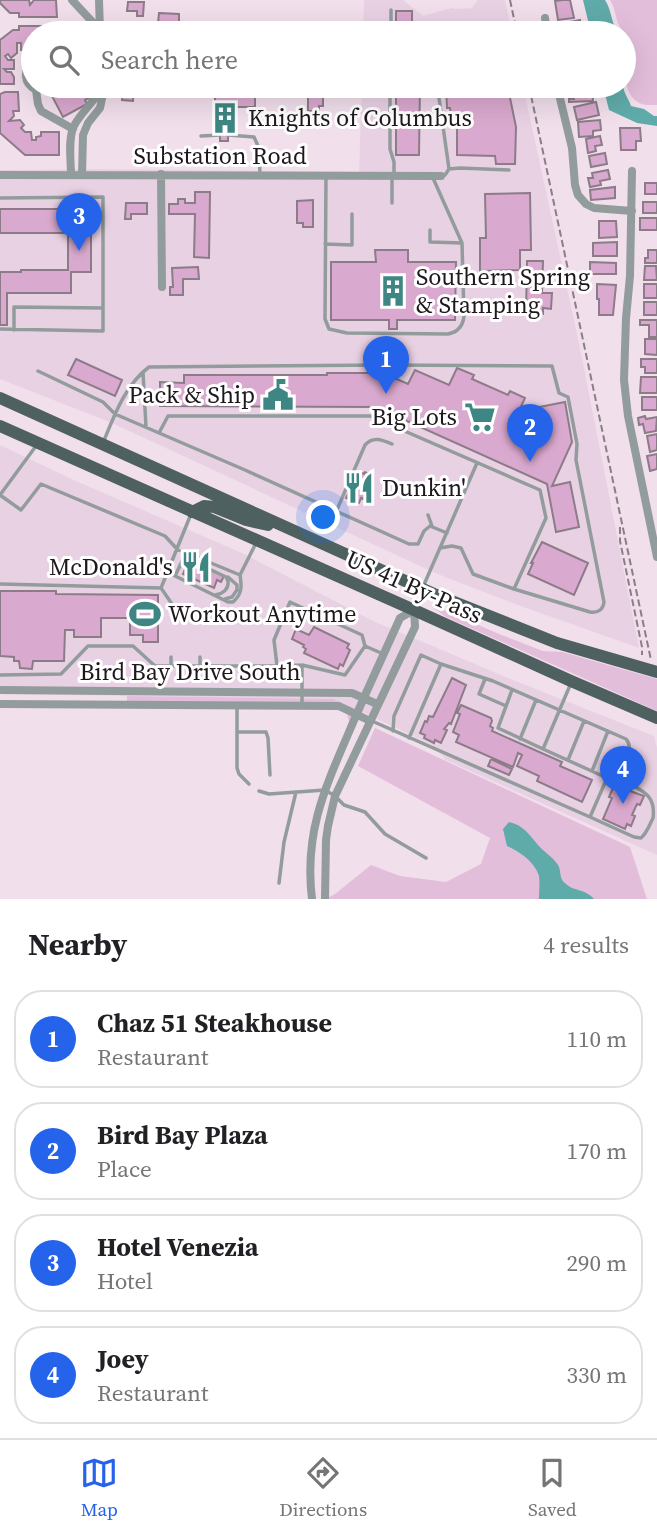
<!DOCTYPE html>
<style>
:root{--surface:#fff;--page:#f2f2f2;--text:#202124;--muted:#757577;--line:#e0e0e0;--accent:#2563eb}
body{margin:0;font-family:"Source Serif 4",serif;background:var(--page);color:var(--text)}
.you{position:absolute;left:324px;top:518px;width:24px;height:24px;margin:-18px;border:5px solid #fff;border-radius:50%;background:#1a73e8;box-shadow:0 0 0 10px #1a73e833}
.badge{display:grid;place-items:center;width:46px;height:46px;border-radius:50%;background:var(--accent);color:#fff;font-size:23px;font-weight:700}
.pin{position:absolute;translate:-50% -58px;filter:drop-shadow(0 2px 4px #0008)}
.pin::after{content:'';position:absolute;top:37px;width:24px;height:21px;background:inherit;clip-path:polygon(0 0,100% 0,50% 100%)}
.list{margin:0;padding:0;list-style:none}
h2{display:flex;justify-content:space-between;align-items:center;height:91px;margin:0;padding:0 28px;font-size:30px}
h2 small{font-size:23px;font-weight:400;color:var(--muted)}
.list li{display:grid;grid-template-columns:46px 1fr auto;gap:21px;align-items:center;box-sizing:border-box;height:98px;margin:0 14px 14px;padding:0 14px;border:2px solid var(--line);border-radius:28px}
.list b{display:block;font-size:26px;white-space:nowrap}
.list p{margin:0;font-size:23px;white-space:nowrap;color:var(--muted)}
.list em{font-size:23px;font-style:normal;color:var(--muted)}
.icon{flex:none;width:38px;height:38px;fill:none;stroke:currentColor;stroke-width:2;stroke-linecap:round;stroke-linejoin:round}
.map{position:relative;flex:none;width:657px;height:899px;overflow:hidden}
.search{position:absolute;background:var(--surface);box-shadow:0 7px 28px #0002;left:21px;right:21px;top:21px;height:77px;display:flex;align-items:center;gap:18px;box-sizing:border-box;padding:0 24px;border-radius:38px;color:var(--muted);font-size:26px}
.sheet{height:539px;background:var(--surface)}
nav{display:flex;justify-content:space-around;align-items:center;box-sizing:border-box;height:98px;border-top:2px solid var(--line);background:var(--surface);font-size:19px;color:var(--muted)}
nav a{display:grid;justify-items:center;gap:4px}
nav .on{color:var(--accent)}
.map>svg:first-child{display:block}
</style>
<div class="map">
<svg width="657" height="899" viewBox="0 0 657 899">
<rect width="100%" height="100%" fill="#f1dfec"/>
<path fill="#e9d1e4" d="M364,0H403L423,16L451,8L455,9L472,8L478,0H505L512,33H363Z
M362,86H523L579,343L639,648L518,605L435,573L112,423L0,379V170L98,169L359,172Z
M0,445L76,481L242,553L373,621L513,680L654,736L657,748V855L446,760L432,745L335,699L0,694Z"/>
<path fill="#e3bedb" d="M610,0H657V105C650,105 641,106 635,100C621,89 624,51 624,33C615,24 617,11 610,0Z
M432,605L499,634L543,651L562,652L657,679V711L446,617L432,607Z
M127,696L334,699L363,712L340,746L350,725L347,714L335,709L127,708Z
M375,728L630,847L647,899H325L335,894L371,865L400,876L446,882L481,864L490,838L358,766Z"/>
<path fill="#5faba9" d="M583,0H605C612,10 611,25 619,33H591Z
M603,86H623C624,94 629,99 631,106L644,109L654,116H657V126L637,123L609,110Z
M509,822C523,825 529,834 538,845C544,852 553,857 558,865C562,872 558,878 566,884C575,892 584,888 594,899H539C539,892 540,883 539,876C535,862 519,851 507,846L503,829Z"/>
<path fill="#daa9cf" stroke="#8c7c88" stroke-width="2" d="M0,0H29L30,5L34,0H56L57,17H19V13H10L0,3Z
M563,0H570L574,18L558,20L555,1Z
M128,2H144L143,16H137V11H127Z
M396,11H412V33H396Z
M159,13L179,14V28H175V33H157Z
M580,20L582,30L562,33L560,24Z
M488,25L490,33H466L465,29Z
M19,26H58V33H33V50H21V43H17V53L11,58L8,54L5,56L8,60H14V69H4L7,72H11L14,77V84H0V40L13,30H19Z
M69,86L79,88V86H95L93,96L85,100L87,104L63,117L52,96L58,94L65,95L62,90Z
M123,86H134L133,101L122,100Z
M396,86H420L419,155H396Z
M446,87L508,88L516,127L515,164H496L495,156L457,155V127H453L450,108H447Z
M592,88L593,101L569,102V99H574L573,89Z
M215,90L255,91V107H234V129H228V141H220V128H215Z
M5,92H18L19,111H13L14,116L9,121L20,120L24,125L21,128L25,132H31L32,140H36V137L41,136V132H59V155H25L0,133V94Z
M308,94H323V106H319V111H308Z
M596,102L599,115L577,120L574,107Z
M600,120L601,130L593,131V136L579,137L578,122Z
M620,128H640L641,141H636V150H621Z
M600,136L602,145L595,146L596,151L588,153L586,139Z
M605,153L607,164L591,167L589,156Z
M608,170L610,179L600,181L601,185L590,187L588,178H593L592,173Z
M645,183H657V194H645Z
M615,187V198L591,200L590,190Z
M195,192H210L209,258L194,257L195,214H169V204H178V199H185V203H195Z
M530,193L531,250H520V270L480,271V238H486L485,194Z
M313,200V227H303V223H297V201Z
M643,202H657V213H643Z
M87,203H91V272H71V293H7V325H0V272H21V270H68V233H0V209H87Z
M126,203H147V214H131V219H125Z
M640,218H657V230H640Z
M599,221H616L617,237L599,238Z
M617,242V256H593V243Z
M375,250H408V262H456L455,320H397V329H389V320H331V262H376Z
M648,250H657V263H645V258H648Z
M527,261H543L542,293H552L551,309L543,308V314H526Z
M590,262L616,263V274H590Z
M645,266H656L657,280H644Z
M198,267L199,279H183V295H170V287H173L172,268Z
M597,284L616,285L613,315H599V299H597Z
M644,284H657V298H644Z
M644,302H657V315H644Z
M640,320H657V337H649V325H640Z
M645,339H657V355L645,354Z
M76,359L122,380L115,396L68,375Z
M641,359H657V373H645V367H641Z
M457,368L474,375L472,379L508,395L510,391L525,398L510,430L535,441L529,409L565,402L572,442L552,486L570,482L579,527L556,532L547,484L376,407L160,406V382L184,383V375H327V373H383L408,384L415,370L449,385Z
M641,377H657V393H640Z
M642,397H657V410H642Z
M645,416L646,419L657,417L656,431L645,433L643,424L639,425L638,418Z
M657,434V450L650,452L647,436Z
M657,454V469L650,471L647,456Z
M359,472L364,474L365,472L371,475V477L363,499L361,498L359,503L346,498Z
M542,542L588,563L574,595L528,574L533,563H531Z
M189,560L224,576L221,582L217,580L214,588L183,574Z
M0,591H56V594L158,595V642H143V635H130V618H101V637H74V630H65L64,661H33L32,669L20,668L19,661H14V657L0,656Z
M314,627L349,644L347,648L350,650L343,666L340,664L338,669L304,653L306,649L303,647L304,645L292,639L296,629L309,635Z
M452,678L466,685L451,724L449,723L444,729L447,730L441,743L435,740L434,743L424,738L425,735L420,733L425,721L427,722L429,716L433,717Z
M461,705L491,718L492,721L490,726L493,728L492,731L562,762L560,766L592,780L582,802L537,781L539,776L517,766L522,755L518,753L513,767L456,742L459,735L453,732L460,714L457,713Z
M491,759L512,769L509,775L488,766Z
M616,781L632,788L630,791L644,796L640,805L637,804L632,815L635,816L631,826L627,824L625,829L603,819L612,798L609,797Z"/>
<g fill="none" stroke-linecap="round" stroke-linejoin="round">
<path stroke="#8a7e87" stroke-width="2" stroke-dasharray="7 3.5" stroke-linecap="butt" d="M510,0L517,33
M529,86L651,660
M620,527V541L642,647V655"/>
<path stroke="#929c9c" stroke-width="3.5" d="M391,33V10
M390,86V149L394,162V174
M228,135L254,137L259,148L260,175
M201,136L220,135
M449,169L460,168L509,170
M441,176L445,175L449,169L439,98L441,89L443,86
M326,177L325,319L329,329L347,333L448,334C458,332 463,326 464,316L462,243
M0,198L103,197V331L0,329
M392,203V177
M430,230V242L462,243L433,178
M325,244L352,245V214
M14,330V307L103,308
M38,371L103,402L115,414L245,470L409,544H418L424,531L430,526L447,533
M143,372L146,427
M159,433L168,416H370L540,490L546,518L514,589
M103,443C114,416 125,385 149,367L386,365L552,366L559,393L568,397L577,444L576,460L604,602C603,610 598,613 590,612L514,589L473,574L461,548L452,546L440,548
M0,495L21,510L41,484L165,536L177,549L240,575C242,587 242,594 233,602H228L167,572
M0,495L36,446
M336,512L365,445C373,436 382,440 392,444
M428,515L432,526
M184,557L226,577L228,581C229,589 223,594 215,595
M240,575L256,543
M175,576L185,555
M0,584L161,588L191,514
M423,587L477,463
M161,588L172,604
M225,599L232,597L237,590V585L228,577
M365,646L381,653
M171,657V666H200V657
M302,665L277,666L274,640L290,602L362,635L365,646L345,675L302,665V704
M200,666H277
M0,675L61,674L88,646H133L155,666H171
M485,679L479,694L506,706
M571,683L543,749L607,778
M512,690L498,728L543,749
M237,706V768L239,774L249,784
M372,721L590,817L607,778L618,775C623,764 635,749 626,739L493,681L441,664L421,655L394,716L393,731
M237,732H266L268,738L270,775
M409,738L441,664
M520,739L536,700
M568,760L584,721
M592,771L608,731
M259,791L269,794L325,790L335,796L344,805L365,812L385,834L426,858
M590,817L634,837L641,838C647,833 649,826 653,818C657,789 633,790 618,775
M279,883L284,842L296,792"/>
<path stroke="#929c9c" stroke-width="8" d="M72,0L99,29
M99,0L100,31
M545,18L547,33
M33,61C23,70 23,83 36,90L41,86
M557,86L572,148L575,185L578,195L586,204L594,208L632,211
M36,90L38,104L41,111L73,129
M632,171L630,276L626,318L624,380L628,416L657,557
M161,174L162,287
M0,175L441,176
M71,175C71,161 68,142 73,128C77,117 96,99 104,86
M82,175L83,135L88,123L100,108L104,89
M0,690L352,693L377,704
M0,704L339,706L370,721
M312,899C304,834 324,790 349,732C365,694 383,656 400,618L414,610L415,627L335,796L328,826L326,840L325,899"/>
<path stroke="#4e605f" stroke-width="12" d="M0,398L434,594L557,643L657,672
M0,426L414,610L571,681L657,718
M192,512L204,506L214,507L246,520L268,525"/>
</g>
<defs>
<symbol id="building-bare" viewBox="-9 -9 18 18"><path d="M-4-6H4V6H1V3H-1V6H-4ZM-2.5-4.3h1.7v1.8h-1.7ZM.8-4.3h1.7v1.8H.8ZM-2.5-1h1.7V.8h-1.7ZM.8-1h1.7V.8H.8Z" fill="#3e8684" stroke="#fff" stroke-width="2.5" paint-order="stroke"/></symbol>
<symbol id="civic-bare" viewBox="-9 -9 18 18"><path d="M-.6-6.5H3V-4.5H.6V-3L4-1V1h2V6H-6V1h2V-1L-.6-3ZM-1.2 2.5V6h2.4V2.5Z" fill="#3e8684" stroke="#fff" stroke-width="2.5" paint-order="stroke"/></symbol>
<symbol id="supermarket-bare" viewBox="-9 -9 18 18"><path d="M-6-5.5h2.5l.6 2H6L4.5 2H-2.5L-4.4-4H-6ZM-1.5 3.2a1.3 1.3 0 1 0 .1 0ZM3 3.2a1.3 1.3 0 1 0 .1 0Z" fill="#3e8684" stroke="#fff" stroke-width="2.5" paint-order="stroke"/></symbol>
<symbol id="restaurant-bare" viewBox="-9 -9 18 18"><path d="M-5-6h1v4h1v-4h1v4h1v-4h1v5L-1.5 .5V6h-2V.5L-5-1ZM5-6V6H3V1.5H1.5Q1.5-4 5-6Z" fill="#3e8684" stroke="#fff" stroke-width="2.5" paint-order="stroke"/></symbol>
<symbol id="stadium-bare" viewBox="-9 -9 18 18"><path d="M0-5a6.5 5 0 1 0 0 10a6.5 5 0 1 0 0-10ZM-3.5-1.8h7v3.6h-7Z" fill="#3e8684" stroke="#fff" stroke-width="2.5" paint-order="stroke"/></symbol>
</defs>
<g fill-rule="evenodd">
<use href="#building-bare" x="203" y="96" width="44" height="44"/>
<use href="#building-bare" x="371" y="269" width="44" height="44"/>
<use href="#civic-bare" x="256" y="373" width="44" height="44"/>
<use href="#supermarket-bare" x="458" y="395" width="44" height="44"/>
<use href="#restaurant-bare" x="337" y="466" width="44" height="44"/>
<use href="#restaurant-bare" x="174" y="545" width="44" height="44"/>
<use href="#stadium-bare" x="123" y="592" width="44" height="44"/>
</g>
<g text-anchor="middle" stroke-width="6" stroke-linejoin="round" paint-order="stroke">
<g font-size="24" fill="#1e181c" stroke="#fff" text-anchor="start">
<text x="248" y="126">Knights of Columbus</text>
<text x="416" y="285">Southern Spring<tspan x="416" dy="28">&amp; Stamping</tspan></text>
<text x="255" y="403" text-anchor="end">Pack &amp; Ship</text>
<text x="457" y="425" text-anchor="end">Big Lots</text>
<text x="382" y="496">Dunkin'</text>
<text x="173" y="575" text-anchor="end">McDonald's</text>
<text x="168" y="622">Workout Anytime</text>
</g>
<g font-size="24" fill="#1e181c" stroke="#fff">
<text x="220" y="164">Substation Road</text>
<text transform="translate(414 587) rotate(24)" y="8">US 41 By-Pass</text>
<text x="190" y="680">Bird Bay Drive South</text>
</g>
</g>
</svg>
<div class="you"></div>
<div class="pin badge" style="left:386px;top:394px">1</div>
<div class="pin badge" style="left:530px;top:462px">2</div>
<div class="pin badge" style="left:79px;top:251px">3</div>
<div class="pin badge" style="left:623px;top:804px">4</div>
<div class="search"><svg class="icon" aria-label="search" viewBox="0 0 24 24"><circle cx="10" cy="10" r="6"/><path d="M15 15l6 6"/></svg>Search here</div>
</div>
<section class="sheet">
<h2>Nearby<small>4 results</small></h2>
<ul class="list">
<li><span class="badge">1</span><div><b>Chaz 51 Steakhouse</b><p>Restaurant</p></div><em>110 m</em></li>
<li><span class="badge">2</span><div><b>Bird Bay Plaza</b><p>Place</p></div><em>170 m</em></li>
<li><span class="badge">3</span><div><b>Hotel Venezia</b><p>Hotel</p></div><em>290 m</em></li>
<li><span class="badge">4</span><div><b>Joey</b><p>Restaurant</p></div><em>330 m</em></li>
</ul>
</section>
<nav>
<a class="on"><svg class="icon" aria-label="map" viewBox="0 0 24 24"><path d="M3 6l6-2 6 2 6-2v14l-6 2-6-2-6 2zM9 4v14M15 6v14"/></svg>Map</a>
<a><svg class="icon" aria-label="directions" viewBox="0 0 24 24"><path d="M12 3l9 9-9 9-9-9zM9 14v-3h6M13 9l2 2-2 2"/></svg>Directions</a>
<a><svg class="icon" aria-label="saved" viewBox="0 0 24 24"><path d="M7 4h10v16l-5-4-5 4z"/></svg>Saved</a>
</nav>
